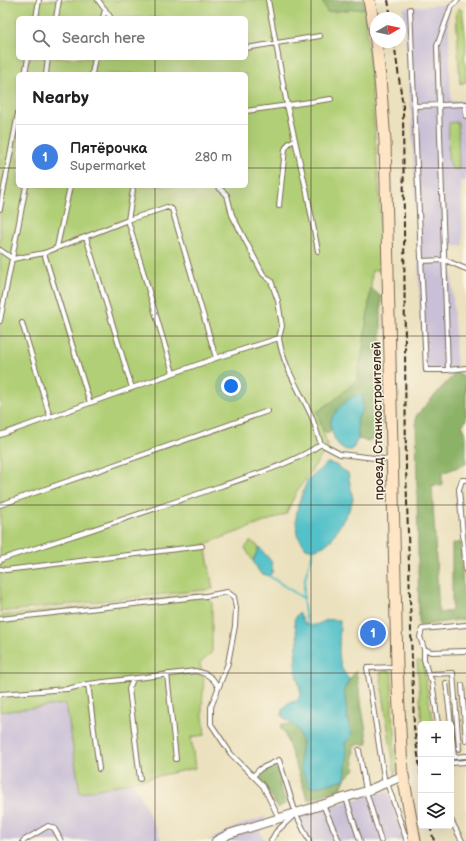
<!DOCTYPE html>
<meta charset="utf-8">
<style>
:root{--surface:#fff;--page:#f6f6f6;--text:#202124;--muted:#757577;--line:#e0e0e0;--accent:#b45309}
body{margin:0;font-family:"Balsamiq Sans",sans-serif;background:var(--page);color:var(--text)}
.controls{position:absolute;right:12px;bottom:12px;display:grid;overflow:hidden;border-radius:6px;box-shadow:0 4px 16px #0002}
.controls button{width:36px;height:36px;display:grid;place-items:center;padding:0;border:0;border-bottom:1px solid var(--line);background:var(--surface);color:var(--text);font:20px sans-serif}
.compass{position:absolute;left:370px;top:12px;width:36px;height:36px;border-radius:50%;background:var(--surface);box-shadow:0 4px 16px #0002;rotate:81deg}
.you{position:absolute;left:231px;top:386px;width:14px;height:14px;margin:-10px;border:3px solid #fff;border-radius:50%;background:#1a73e8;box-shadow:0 0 0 6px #1a73e833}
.badge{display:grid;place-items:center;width:26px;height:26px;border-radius:50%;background:var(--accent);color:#fff;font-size:13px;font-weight:700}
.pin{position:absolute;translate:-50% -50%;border:2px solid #fff;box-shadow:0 1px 4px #0006}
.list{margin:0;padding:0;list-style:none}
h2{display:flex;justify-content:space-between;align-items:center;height:52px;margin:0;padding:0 16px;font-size:17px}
h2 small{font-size:13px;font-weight:400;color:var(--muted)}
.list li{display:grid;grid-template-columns:26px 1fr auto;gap:12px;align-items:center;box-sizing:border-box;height:64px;padding:0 16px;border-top:1px solid var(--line)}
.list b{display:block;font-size:15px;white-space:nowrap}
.list p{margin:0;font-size:13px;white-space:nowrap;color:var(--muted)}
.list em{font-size:13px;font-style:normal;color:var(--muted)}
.icon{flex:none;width:22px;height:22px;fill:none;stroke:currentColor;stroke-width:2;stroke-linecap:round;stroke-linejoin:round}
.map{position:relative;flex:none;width:466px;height:841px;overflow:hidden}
.search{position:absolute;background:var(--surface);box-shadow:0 4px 16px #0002;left:16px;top:16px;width:232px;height:44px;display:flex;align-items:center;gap:10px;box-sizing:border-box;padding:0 14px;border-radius:6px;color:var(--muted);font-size:15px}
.panel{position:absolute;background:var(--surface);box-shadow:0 4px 16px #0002;left:16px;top:72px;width:232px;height:116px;border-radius:6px}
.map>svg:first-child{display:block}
</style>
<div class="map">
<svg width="466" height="841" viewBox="0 0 466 841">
<rect width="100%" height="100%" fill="#fcf5e5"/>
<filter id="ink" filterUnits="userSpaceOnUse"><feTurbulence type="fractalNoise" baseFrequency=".025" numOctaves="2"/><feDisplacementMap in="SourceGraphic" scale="8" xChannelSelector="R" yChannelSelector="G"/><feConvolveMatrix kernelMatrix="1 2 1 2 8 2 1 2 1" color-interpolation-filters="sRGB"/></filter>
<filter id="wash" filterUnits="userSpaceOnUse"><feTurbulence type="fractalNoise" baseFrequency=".012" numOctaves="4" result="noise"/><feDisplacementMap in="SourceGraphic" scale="16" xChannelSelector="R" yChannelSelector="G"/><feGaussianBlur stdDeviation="0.9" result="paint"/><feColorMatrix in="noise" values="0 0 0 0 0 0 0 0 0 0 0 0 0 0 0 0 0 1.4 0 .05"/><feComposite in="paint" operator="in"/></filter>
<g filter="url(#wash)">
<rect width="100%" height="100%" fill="#ebe1be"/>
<path fill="#c9bfd7" d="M448,4L451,101H466V181H461L463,246L450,247L457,371L423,374L412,125L403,8Z
M66,704L80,792L133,781L162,841H0V712Z
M388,791L404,841H305L294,816Z
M266,816L260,832L265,841H207L231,829Z"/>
<path fill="#b1cf76" stroke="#767c4a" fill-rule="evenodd" d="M0,0H322L327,12L365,8L379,188L382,270H372L371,288L363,350L357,381L333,401L317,412L328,447L297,491L286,514L205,544L213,589L0,612ZM18,18H246V58H18ZM18,74H246V186H18Z
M459,8L462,11L466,39V51L464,57L466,64V82L460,84L456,11Z
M458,122L459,169H452L448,157L449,123Z
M251,541L259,547L253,561L245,548Z
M204,594L212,603V652L200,664L204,679L202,707L205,735L191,737L195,768L80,793L66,704L0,712V616Z
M417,661L423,662L430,707L435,724H422Z
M385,670L392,672V716L395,731L394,747L397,756V771L395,776L380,673Z"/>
<path fill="#8cb267" stroke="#646e42" d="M322,0H364L365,8L327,12Z
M371,288L381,297V435L368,441L358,439L357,420L363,408L331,420V428L328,434L323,430L317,412L333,401L357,380L363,349Z
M457,371L466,380V421L462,425L466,435V464L442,473V486L432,485L439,613L452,611V544L461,542L464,619L419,626L416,416Z
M356,671L368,744L354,745L353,757L355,769L345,779L341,788L308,800L284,732L280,728L282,724C285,724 289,724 292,725C304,729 302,747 300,757L347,758L345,742L351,730C348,722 343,697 344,690C346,683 352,676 356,671Z
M273,766L277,769L282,782L280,787L286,803L278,808L257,775L264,768Z"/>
<path fill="#53c1c9" stroke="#477674" d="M363,395V408L357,420L358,439L352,450C348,450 343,450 340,447C335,441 329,428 331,421C332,413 347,399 354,396C356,395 360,396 363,395Z
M327,463C339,464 338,468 348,473L353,499L348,512L331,540L324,546L313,550L306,548L297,535L296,518L298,505L307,481Z
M259,547L271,561L273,571L269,576L260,573L253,561Z
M299,612L305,624C314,628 319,623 327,620C331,619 336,620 340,620L339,653L341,667L349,680L344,690L348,720L352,736L345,743L347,758L345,779L321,786L310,787L301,769L300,757L302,743L298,729L282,716L283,709L288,703L297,701L301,694L295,667L296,651L298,641L294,620Z"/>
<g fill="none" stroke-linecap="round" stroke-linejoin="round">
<path stroke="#53c1c9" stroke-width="2" d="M269,576L303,598
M308,625C303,611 302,590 306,575C308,566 312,559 313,550"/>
</g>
</g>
<g filter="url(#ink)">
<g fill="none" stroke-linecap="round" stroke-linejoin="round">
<defs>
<path id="lane" d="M98,0L111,18
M268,0L287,105L307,193L318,251
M458,0L451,7L437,46L448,370L466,368
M410,9L426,370H448
M36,18L39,0
M56,18L59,0
M103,18L105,9
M246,48L320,36
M25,74L28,58
M46,74L48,58
M92,74L95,58
M465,104L466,116
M415,106L466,104
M246,111L331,99
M133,190L128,220L173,373
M279,206L285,149L289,143L295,140
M0,209L18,113
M86,237L132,388
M57,247L70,186
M0,250L13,259L44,253L128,220L167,207L172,209L216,358
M44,253L90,403
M421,261L445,260L466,269
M0,321L26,186
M22,323L50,417
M279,338C283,366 299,389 311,415C315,424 317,434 321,444L340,454L392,460
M0,435L216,358L279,338L282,326L278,301L271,281L263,274L232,215L227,195L217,186
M466,480H462L459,489L466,571
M0,505L268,411
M0,561L2,559C74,536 146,512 218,487C250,476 293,464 321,444
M0,569L6,570L202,546
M0,619L206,596L227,592L234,597L236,608L235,626L228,663L211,707V724L231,754L263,786L279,818
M424,649L420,637L422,629L466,625
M167,674L176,759
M428,674L424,659V649L431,652L466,651
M133,679L129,689L140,779
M446,683L451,724
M88,684L99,769
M462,685L466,741
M0,694L67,689L88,684L195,671C206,673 213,677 218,687
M438,724L432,681L428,674L453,673L459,749
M451,726L454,757L466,756
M359,750L366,791L381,841
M451,763L466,762
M253,776L260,769L279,760L296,814L309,841
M387,783L407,841
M385,784L367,668L396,667
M346,798L360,841
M323,805L339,841
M451,820L462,841
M23,841L48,826L54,828L61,841
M271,841L276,832L293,816"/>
<path id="street" d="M216,841L229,834L366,791L403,776"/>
<path id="secondary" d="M369,0C379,46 381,94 385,141L397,667L402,770L415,841"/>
</defs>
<use href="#lane" stroke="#796a56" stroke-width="6"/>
<use href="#street" stroke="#796a56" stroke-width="10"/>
<use href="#secondary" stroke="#796a56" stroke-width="13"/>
<use href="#lane" stroke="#fff" stroke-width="4"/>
<use href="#street" stroke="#fff" stroke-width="8"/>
<use href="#secondary" stroke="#fee5c5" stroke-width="11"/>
<path stroke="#3b2a1e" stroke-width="2" stroke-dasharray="6 3" stroke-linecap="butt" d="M388,0L391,18
M394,42L403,107L406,469L414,727L421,776
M430,826L434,841"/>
</g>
</g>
<path fill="none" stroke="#3b2a1e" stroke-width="1" stroke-opacity="0.55" d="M155,0V18M311,0V841M155,58V74M0,168H18M246,168H466M155,186V841M0,336H466M0,505H466M0,673H466"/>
<g text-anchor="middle" stroke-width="3" stroke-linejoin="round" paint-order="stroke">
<g font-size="13" fill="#3b2a1e" stroke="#fcf5e5">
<text transform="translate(377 421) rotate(-91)" y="5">проезд Станкостроителей</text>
</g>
</g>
</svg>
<div class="controls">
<button>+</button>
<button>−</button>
<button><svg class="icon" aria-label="layers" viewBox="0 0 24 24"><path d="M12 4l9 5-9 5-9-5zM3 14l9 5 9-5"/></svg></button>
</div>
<svg class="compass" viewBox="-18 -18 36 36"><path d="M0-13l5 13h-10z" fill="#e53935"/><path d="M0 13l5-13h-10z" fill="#757577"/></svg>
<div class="you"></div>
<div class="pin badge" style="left:373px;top:633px;background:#3f7fe0">1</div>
<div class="search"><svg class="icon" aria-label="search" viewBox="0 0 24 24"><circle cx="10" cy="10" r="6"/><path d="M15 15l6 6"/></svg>Search here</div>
<section class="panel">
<h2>Nearby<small></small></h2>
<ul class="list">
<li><span class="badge" style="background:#3f7fe0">1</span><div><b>Пятёрочка</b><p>Supermarket</p></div><em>280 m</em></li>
</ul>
</section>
</div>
